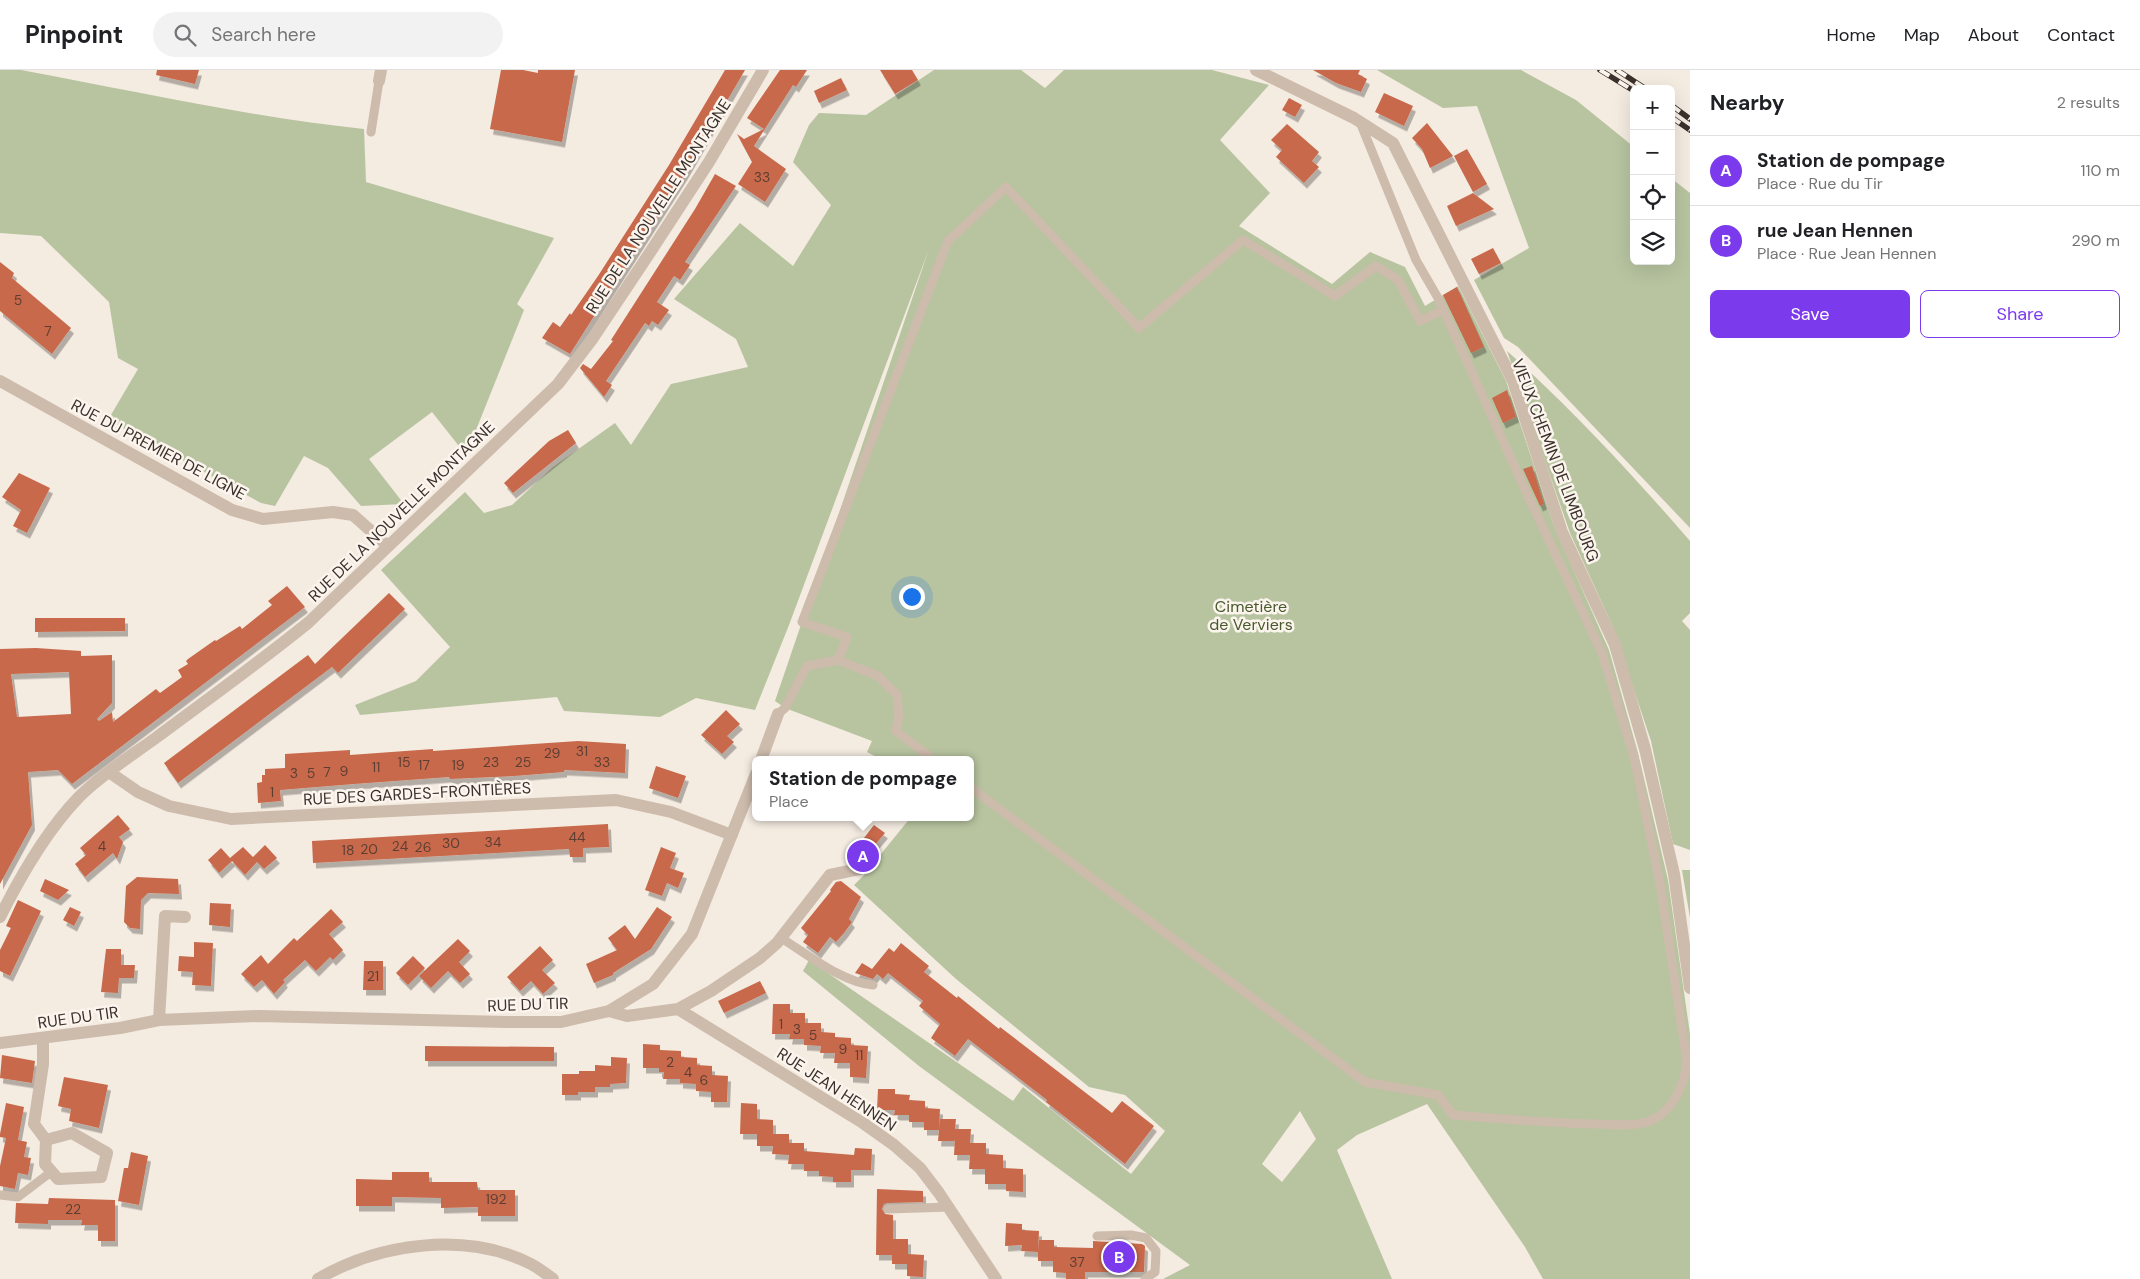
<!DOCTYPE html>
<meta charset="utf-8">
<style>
:root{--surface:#fff;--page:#f2f2f2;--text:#202124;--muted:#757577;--line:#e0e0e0;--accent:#7c3aed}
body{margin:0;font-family:"DM Sans",sans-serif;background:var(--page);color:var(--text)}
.controls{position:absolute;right:15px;top:15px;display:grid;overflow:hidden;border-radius:8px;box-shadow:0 5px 20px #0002}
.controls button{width:45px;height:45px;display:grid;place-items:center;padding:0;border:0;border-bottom:1px solid var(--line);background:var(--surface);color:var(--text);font:25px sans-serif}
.you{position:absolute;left:911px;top:526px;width:18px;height:18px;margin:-12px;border:4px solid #fff;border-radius:50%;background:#1a73e8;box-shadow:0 0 0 8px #1a73e833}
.badge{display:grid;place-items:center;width:32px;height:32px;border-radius:50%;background:var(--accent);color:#fff;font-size:16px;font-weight:700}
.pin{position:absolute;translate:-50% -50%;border:2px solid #fff;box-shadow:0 1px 5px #0006}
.popup{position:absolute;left:752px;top:686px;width:222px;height:65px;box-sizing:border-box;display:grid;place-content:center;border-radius:8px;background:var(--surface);filter:drop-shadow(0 1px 4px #0005);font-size:16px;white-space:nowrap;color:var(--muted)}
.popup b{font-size:19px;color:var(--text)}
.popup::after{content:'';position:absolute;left:50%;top:100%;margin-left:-10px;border:10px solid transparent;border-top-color:var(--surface)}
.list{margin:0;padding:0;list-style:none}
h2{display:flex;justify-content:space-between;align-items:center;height:65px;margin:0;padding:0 20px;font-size:21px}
h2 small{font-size:16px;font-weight:400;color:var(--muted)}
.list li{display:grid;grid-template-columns:32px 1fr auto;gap:15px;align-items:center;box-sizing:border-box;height:70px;padding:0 20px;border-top:1px solid var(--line)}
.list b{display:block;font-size:19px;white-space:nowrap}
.list p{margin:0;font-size:16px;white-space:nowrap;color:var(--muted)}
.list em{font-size:16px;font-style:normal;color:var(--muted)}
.actions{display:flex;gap:10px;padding:15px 20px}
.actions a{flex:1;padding:11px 0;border:1px solid var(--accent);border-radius:8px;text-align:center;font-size:18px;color:var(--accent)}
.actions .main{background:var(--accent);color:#fff}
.icon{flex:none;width:28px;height:28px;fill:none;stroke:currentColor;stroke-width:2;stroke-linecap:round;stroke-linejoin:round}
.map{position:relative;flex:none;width:1690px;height:1209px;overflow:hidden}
header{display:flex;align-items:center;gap:30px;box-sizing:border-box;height:70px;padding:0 25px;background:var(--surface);border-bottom:1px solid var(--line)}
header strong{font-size:24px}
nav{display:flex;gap:28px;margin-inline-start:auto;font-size:18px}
.search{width:350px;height:45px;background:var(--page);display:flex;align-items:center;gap:12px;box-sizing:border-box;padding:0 18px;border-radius:28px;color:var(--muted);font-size:19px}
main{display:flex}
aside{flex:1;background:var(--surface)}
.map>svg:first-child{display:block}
</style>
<header>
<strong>Pinpoint</strong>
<div class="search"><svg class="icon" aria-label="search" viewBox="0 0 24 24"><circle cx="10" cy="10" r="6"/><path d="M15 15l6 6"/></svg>Search here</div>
<nav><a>Home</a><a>Map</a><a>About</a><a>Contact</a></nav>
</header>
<main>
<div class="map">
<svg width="1690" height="1209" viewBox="0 0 1690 1209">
<defs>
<filter id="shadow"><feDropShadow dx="3" dy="5.5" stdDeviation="0" flood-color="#0004"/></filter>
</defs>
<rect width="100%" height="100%" fill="#f4ebe1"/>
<path fill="#b8c4a0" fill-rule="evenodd" d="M0,0H21C135,21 249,47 364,59L366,112L554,168L517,234L524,240L466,385L432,342L369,389L404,434L361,436L328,398L304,386L275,436L261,433L108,350L138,299L118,288L109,232L41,166L0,163Z
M934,0H1021L1045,18L1064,0H1212L1269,15L1220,70L1270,123L1239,156L1332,214L1370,182L1405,197L1425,236L1458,216L1506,311L1554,456L1609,580L1638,683L1668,810L1690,964V1209H1543L1525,1177L1427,1034L1357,1065L1337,1080L1392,1209H1163L1190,1195L919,996L803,901L809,890L1013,1031L1023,1017L1131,1104L1165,1061L1125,1025L1089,1017L956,909L854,815L864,805L911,747H970V690H882L867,682L872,671L785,638L775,631L929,179L789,555L755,640L696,628L660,647L564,641L557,627L360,645L355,635L416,611L450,577L381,500L465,422L484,443L512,435L553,397L615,353L631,375L671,314L748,297L736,269L674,229L740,153L793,196L831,135L793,92L809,55L819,43L866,45ZM1300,1041L1316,1069L1282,1112L1262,1094Z
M1377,0H1521L1576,30L1634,77V191H1671V108L1690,123V458L1518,277L1504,268L1474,210L1529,178L1477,36L1443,38Z
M1507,281C1572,339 1633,405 1690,471V543L1682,551L1690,560V780L1673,774L1651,671L1613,557L1570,463Z
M1682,800H1690V848Z"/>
<path fill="#c8694b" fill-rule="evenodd" filter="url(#shadow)" d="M157,0H199L195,14L156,5Z
M501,0H523L538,3V0H575L562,72L490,59Z
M725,0H745L684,105L570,284L542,268L553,252L560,257L570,243L571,245L598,206L669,95Z
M780,0H807L796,17L793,15L754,76L786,99L765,132L738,114L752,92L737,64L744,69L764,59L747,48Z
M880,0H912L918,10L895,24Z
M1313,0H1360L1358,4L1367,9L1361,22L1336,13Z
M841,8L847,20L819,33L814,21Z
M1384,23L1413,36L1404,56L1375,42Z
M1289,28L1302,35L1295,47L1282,40Z
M1427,53L1453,86L1430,98L1422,79L1412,68Z
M1287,54L1319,82L1312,91L1319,97L1304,113L1276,87L1282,80L1271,70Z
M1467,79L1487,114L1473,122L1454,86Z
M715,104L736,116L685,192L690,195L680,210L674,206L657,232L669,240L658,255L652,251L649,256L645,253L606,311L612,315L604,327L580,298L583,294L591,299L613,271L611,270L695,139Z
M1473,123L1494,139L1456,156L1447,136Z
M1493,178L1501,193L1479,204L1471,189Z
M0,192L14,203L12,208L71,258L52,284L0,241Z
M1457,217L1484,277L1471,283L1443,225Z
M1507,320L1516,347L1503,353L1492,328Z
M568,360L576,373L513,423L504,413L549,371Z
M1532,396L1544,434L1540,436L1523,399Z
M19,403L50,418L27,463L13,456L21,440L2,427Z
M287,516L305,537L72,714L58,700L28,702L32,755L0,814V579L36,578L81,581V586L112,585V633L97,649L99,651L112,642L113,652L156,619L160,623L182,607L178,600L188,594L186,591L188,589L215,570L216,571L240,556L242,559L272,535L268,531ZM69,602L71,644L17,647L11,604Z
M389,523L405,539L338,603L332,597L178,713L164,693L308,585L315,594Z
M35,548H125V561L35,562Z
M726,640L740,654L727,666L734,672L722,684L701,665Z
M578,671L626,674L625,703L564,700V702L514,706L450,709L449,707L354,714L280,720L281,731L258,733L257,713L262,712V705H265V699L285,698V684L350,680V685L433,679V681Z
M656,696L686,706L678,728L649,718Z
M118,745L130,759L119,767L123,772L117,789L113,783L85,807L75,794L86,785L80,778Z
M608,754L609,777L583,778V787H570L569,779L313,793L312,771Z
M874,755L885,763L874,776L864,768Z
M265,775L277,788L264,799L257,792L245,805L232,791L219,803L208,790L221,778L230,788L243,777L253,787Z
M661,777L676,783L670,798L684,803L678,818L667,813L662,826L645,820Z
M137,807L178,809L179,824L148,823L141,830L140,859L130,858L124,852L126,816Z
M45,809L69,820L58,830L40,821Z
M841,811L861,827L849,849L852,852L844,863L836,872L830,867L818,883L803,872L808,865L801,858L831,821L830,820L836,812Z
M18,830L41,841L10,906L0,901V880L11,858L6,856Z
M210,833L231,834L230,857L209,855Z
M70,837L81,842L74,856L63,850Z
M657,837L672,847L651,879L613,903V905L594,913L586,894L617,880L608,868L625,855L635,869Z
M331,839L343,852L329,864L343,880L333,890L330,887L316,901L305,890L283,910L285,912L274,924L262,910L254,917L241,904L261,885L268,894L294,868L297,871Z
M458,869L470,881L459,892L470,904L460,913L448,901L431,918L419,906Z
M194,872L213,873L211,916L192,915L193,902L178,901L179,886L194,887Z
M901,873L929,896L924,902L957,928L958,926L999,959L1000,957L1112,1043L1122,1031L1154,1056L1125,1094L1046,1032L1047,1030L968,969L955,986L931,968L940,954L919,936L923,931L888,903L883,909L877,904L873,909L855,903L862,893L872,899L889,878L894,882Z
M540,876L553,890L542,900L555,913L543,924L531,911L520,921L507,907Z
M106,879H121V895H135L134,908H119L118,923L101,922Z
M413,886L425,898L408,915L396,903Z
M364,891H383V920H363Z
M760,911L766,923L724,943L718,931Z
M773,934H790V943H805V953H821V962L835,963V967L851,968V975L868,976L866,1008L850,1007V993H834L835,983H820L821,976L804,975V969H789L790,964H772Z
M643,974L660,975V980L681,981V987L697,988V995L712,996V1005L728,1006L727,1032H711V1022L696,1021V1014L680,1013V1009H663L664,1002H659V998H643Z
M425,976L554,977V991H425Z
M2,985L35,991L32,1013L0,1008Z
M611,987L627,988L626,1013L610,1014V1017H595V1022H578V1025H562V1004H579V1001H595V995L611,996Z
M64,1007L108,1015L99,1058L69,1051L71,1039L58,1036Z
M878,1019H895V1024L910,1025L909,1030L925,1031V1038L940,1039L939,1060H924V1052H909V1045H894L895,1040H877Z
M6,1033L24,1037L18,1070L27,1072L24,1087L31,1088L28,1105L18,1103L15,1119L0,1116V1096L6,1068L0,1067V1064Z
M741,1033L757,1034V1049L773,1050V1064H789V1073H804V1081L854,1085L855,1078L872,1079L871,1100H851V1112H833V1107L819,1106V1101H804V1094H788L789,1085L772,1084L773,1076H757V1064H740Z
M940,1049H956L955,1059H971L970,1073H986V1084L1003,1085V1098L1023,1099V1122L1006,1121V1114H985V1099H969L970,1085H954L955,1067V1071H938Z
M131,1082L148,1086L139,1135L118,1131L124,1098H128Z
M392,1102H429V1112H477L478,1120H515V1146H478V1137L441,1138V1128L392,1127V1136H356V1109L392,1110Z
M877,1119L923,1121V1132L888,1133L884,1134L882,1139L885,1144L893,1145V1169H908V1192V1184L924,1185L923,1207L907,1206V1194H892V1185H876Z
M49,1128L115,1130V1171H98V1155H81L82,1150H48V1154L15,1153L16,1133L48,1134Z
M1006,1153L1022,1154V1160L1039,1161L1038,1182L1021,1181L1022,1175L1005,1176Z
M1038,1170H1054V1177L1093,1178V1171L1142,1174L1145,1176L1144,1202H1085V1209H1066V1203L1053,1202V1191H1038Z"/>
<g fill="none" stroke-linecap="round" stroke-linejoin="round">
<path stroke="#cdbbac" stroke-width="9" d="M371,62L379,11
M838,590L847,567L802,552L948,171L1006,117L1139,258L1243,170L1335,226L1376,196L1398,210L1420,251L1443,240
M778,644L785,638L807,596L838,590L878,606L897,625L899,646L896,661L934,690
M970,717L1365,1012L1438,1025L1453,1045C1500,1049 1546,1053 1594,1054C1610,1054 1631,1057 1647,1052C1672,1044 1684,1016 1687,992L1660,813L1634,687L1602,583L1529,428L1438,228L1416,190L1360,52
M781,868C807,884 843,913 873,915
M0,1125L18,1127L51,1102
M888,1139L949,1137
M1097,1166L1131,1165L1146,1168L1156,1181L1155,1202L1145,1209"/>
<path stroke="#cdbbac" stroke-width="12" d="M1256,0L1354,48L1393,73L1513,311L1562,462L1615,575L1645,679L1674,804L1690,918
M379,11L381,0
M0,311L232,440L263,449L333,442L353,445L388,476
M761,690L778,644
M109,702L138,722L169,736L231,749L616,730L671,742L732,765
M0,847C21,805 46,761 79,727C102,704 131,686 157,667C208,629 260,592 309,552L558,314L593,268L647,187L709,92L763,0
M678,939L863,1053L894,1075L920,1098L939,1123L996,1209
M609,941L627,946L678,939L711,921L760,888L777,873L830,805L859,799L871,792
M159,950L165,846L185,847
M43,969V994L34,1054L46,1070L45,1094L58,1109L101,1107L107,1083L72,1063L46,1070
M0,973L120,958L159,950L259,946L506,952H561L609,941L653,914L692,864L756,704
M318,1209C379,1173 466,1161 531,1194C539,1198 546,1204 553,1209"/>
<defs>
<path id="rail" d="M1600,0L1634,21
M1617,0L1646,19
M1671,35L1690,49
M1671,47L1690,60"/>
</defs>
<use href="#rail" stroke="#3b302b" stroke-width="5.5"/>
<use href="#rail" stroke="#fbf5ee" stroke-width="4" stroke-dasharray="11" stroke-linecap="butt"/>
</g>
<g text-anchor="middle" stroke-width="5" stroke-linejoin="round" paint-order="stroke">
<g font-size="14" fill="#5e3e33">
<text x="762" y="112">33</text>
<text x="18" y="235">5</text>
<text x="48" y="266">7</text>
<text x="582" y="686">31</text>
<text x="552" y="688">29</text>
<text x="404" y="697">15</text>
<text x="491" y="697">23</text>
<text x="523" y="697">25</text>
<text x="602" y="697">33</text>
<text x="424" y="700">17</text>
<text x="458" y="700">19</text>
<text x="376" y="702">11</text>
<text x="344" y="706">9</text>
<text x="327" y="707">7</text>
<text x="294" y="708">3</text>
<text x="311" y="708">5</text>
<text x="272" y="727">1</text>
<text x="577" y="772">44</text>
<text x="493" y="777">34</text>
<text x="451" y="778">30</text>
<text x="102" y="781">4</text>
<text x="400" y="781">24</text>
<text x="423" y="782">26</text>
<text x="369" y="784">20</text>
<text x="348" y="785">18</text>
<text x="373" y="911">21</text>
<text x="781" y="959">1</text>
<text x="797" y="964">3</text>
<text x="813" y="970">5</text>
<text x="843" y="984">9</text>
<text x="859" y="990">11</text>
<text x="670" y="997">2</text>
<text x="688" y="1007">4</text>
<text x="704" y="1015">6</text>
<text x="496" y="1134">192</text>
<text x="73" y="1144">22</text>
<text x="1077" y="1197">37</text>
</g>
<g font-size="16" fill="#3b302b" stroke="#fbf5ee">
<text transform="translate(658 136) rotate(-57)" y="6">RUE DE LA NOUVELLE MONTAGNE</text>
<text transform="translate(159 379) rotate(28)" y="6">RUE DU PREMIER DE LIGNE</text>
<text transform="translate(1556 390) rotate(69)" y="6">VIEUX CHEMIN DE LIMBOURG</text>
<text transform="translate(401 441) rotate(-44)" y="6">RUE DE LA NOUVELLE MONTAGNE</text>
<text transform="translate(417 723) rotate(-3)" y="6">RUE DES GARDES-FRONTIÈRES</text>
<text transform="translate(528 934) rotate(-2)" y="6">RUE DU TIR</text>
<text transform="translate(78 947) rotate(-8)" y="6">RUE DU TIR</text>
<text transform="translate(837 1019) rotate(33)" y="6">RUE JEAN HENNEN</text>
</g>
<g font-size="16" fill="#4a5a2e" stroke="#fbf5ee">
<text x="1251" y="542">Cimetière<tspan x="1251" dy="18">de Verviers</tspan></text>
</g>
</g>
</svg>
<div class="controls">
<button>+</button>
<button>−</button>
<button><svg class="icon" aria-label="locate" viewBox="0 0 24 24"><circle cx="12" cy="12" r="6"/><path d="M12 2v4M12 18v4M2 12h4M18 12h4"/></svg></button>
<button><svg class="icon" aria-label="layers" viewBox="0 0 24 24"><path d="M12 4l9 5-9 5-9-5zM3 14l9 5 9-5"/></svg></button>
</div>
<div class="you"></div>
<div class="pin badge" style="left:863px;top:786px">A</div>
<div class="popup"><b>Station de pompage</b>Place</div>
<div class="pin badge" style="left:1119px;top:1187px">B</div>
</div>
<aside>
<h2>Nearby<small>2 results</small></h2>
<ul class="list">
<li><span class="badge">A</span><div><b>Station de pompage</b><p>Place · Rue du Tir</p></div><em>110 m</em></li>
<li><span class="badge">B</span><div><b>rue Jean Hennen</b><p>Place · Rue Jean Hennen</p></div><em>290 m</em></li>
</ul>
<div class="actions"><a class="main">Save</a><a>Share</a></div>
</aside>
</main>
